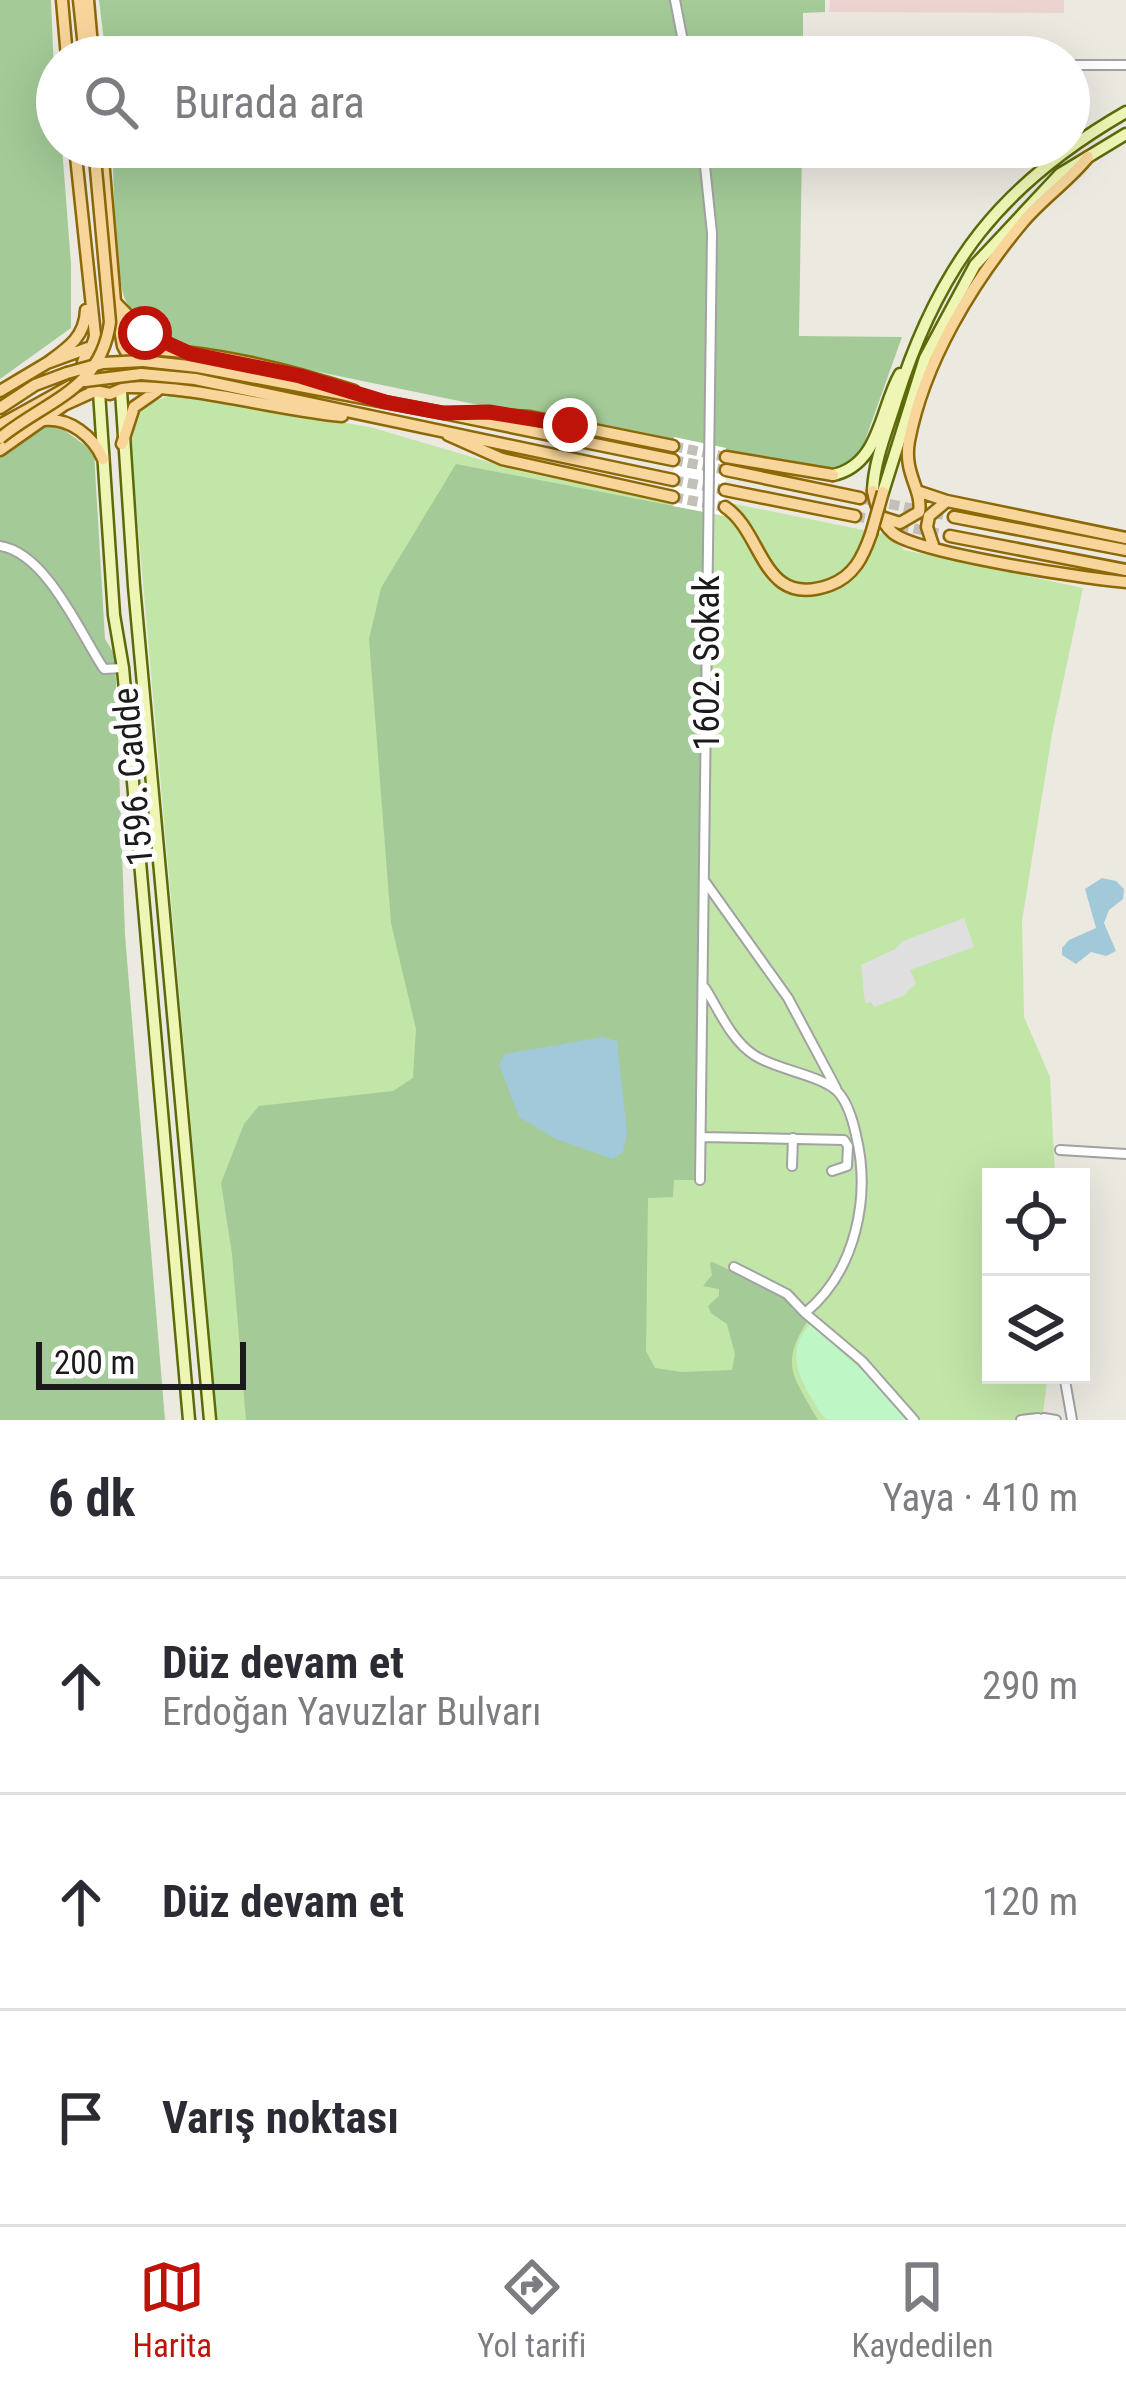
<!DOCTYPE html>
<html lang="tr">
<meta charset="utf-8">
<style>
:root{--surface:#fff;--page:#f2f2f3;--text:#2b2b33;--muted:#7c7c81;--line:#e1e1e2;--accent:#be1308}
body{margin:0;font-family:"Roboto Condensed",sans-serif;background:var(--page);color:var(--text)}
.controls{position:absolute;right:36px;bottom:36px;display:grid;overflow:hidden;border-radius:0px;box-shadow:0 12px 48px #0002}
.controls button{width:108px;height:108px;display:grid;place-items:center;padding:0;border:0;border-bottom:3px solid var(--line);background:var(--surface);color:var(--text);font:60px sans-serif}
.scale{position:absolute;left:36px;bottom:30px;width:210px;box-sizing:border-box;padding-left:12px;border:6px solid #1b1b1b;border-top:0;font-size:33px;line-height:42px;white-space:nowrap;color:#1b1b1b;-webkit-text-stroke:9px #fff;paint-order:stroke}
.stop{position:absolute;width:36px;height:36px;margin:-27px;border:9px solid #be1308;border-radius:50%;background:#fff}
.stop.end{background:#be1308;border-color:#fff;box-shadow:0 3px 12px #0008}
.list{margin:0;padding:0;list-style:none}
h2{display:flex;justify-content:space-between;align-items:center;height:156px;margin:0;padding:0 48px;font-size:51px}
h2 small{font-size:39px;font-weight:400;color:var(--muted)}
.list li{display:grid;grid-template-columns:78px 1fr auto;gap:36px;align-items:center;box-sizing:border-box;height:216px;padding:0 48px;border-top:3px solid var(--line)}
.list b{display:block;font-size:45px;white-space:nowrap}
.list p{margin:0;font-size:39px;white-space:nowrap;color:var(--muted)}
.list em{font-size:39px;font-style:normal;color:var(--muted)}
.icon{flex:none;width:66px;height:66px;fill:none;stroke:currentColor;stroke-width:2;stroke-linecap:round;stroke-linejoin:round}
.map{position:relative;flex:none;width:1126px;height:1420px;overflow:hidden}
.search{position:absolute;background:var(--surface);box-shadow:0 12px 48px #0002;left:36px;right:36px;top:36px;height:132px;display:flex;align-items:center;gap:30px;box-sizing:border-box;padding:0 42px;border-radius:66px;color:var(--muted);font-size:45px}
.sheet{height:804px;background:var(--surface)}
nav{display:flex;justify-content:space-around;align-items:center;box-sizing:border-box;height:168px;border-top:3px solid var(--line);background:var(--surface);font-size:33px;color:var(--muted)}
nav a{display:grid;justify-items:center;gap:6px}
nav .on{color:var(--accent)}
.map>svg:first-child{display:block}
</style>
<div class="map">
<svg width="1126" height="1420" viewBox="0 0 1126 1420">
<rect width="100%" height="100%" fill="#ece9e1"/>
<path fill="#edd3d0" d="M830,0H1064V13L829,12Z"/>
<path fill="#c2e5a8" d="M174,395L370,427L523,472L671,501L673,506L724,515L725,502L888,535L904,550L1083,588L1052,734L1022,921L1024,1017L1050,1077L1055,1177H991V1375H1048L1042,1420H217L130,435C139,407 147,402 174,395Z"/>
<path fill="#a3ca97" d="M0,0H51L57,147H62L71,264V328L0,379Z
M99,0H825V12L803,13V57H106Z
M112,147H802L799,336L902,337L863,446C851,461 843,467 824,468L469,403L184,344C161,334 136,323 125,299C115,278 114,176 112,147Z
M56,424L94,452L105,639L115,655L125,935L165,1420H0V456L43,425Z
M456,464L705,512L695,1180H674L673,1197L648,1198L646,1351L655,1368L681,1372L732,1370L735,1354L727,1324L711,1313L708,1306L719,1296V1289L703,1286L712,1275L710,1263L713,1262L785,1298L809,1319C778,1365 794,1377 818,1420H246L232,1254L221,1183L244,1124L259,1106L393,1091L413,1078L416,1029L391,923L369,639L381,588Z"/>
<path fill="#bef6c6" d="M810,1324L873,1380L909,1420H827L822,1415C804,1386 781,1355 810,1324Z"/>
<path fill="#dfdfdf" d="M964,918L974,947L910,970L916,983L903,996L874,1007L871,1002L865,1003L861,965L895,949L903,941Z"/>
<path fill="#a2c9d9" d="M1102,878L1116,881L1124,889L1123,899L1109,910L1104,923L1116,951L1106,956L1091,952L1076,964L1062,955V948L1069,940L1096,928L1085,889Z
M602,1037L617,1041L627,1132L623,1152L613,1159L556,1139L519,1117L499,1064L505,1054Z"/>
<path fill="#fff" d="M674,437L726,448L725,516L673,506Z"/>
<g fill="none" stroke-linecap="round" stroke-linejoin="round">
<path stroke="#c2c0b9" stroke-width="10" stroke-dasharray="10 5" stroke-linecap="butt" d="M673,446L726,457
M673,460L726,470
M673,480L725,490
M673,497L725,507
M860,498L954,517
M855,516L950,536"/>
<defs>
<path id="minor" d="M675,0L686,57
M1069,65H1126
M0,546C47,553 81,635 104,669L123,668
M706,883L788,998L836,1088
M705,988C719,1010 731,1040 754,1055C776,1070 822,1075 838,1092C848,1103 853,1121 856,1135C871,1197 856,1271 805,1313L862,1361L914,1420
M702,1137L844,1140L848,1146L847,1166L832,1171
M1060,1150L1126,1154
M792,1166L793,1138
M700,1180L712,233L703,147
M734,1267L787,1294L805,1313
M1064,1375L1072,1420
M1044,1418L1056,1420
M1021,1420L1038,1418"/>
<path id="secondary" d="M121,391L134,586L210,1420
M99,392L114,615L123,668L189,1420
M833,475C880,465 880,409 900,374
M873,491C874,461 887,430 896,401C939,264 1001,184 1126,112
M883,492L925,358L975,265L1060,174L1126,134"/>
<path id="primary" d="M62,0L67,57
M79,0L85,57
M88,0L93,57
M75,147L95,335C94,350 80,356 82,373L95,391L110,394L126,387L134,367L123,346L115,302L102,147
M116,303L145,333L171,346
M127,349C202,348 283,368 354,391
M143,361L198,367L443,413L673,460
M47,363C68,348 85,337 86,310
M141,374L195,379L673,480
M126,387C199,386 270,409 342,416
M0,391L47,363L88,348
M0,408L35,385L67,373
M464,413L530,417L673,446
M44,420C70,418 93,436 103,459
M0,425L70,386
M448,435L502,459L673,497
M122,444L134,407L157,391
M0,450L64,405L95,391
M726,457L833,475
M726,470L860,498
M725,490L855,516
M873,491C876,507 881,523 893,533C917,553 1088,579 1126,582
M917,491L947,501L1126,538
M725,507C764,532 761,610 830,585C854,576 863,557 871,534
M881,517L900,523L919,512C923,490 903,474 909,441C924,362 972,283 1023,222C1043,198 1069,181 1088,157
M954,517L1126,550
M950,536L1126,570
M934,548L927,527L929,516L947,501"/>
</defs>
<use href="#minor" stroke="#a2a2a2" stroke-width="12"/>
<use href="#secondary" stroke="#5b6b09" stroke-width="15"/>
<use href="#primary" stroke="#8c6806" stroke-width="15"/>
<use href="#minor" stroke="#fff" stroke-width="8"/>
<use href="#secondary" stroke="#eff6b5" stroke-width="10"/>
<use href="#primary" stroke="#f7d59b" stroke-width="10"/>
<defs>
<path id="primary-bridge" d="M67,373L103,363L143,361
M85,381L141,374
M0,438C47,400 101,390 110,322L94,147
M871,534L883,492"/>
</defs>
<use href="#primary-bridge" stroke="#8c6806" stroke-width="15" stroke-linecap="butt"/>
<use href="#primary-bridge" stroke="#f7d59b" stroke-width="10"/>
</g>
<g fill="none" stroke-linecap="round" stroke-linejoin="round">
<path stroke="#be1308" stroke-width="15" d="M145,333L191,354L300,376L385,402L443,413L489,412L570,425"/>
</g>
<g text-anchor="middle" stroke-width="10" stroke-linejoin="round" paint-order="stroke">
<g font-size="36" fill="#1b1b1b" stroke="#fff">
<text transform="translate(706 663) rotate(-90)" y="13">1602. Sokak</text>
<text transform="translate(132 777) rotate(-95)" y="13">1596. Cadde</text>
</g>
</g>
</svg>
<div class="controls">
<button><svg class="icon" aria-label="locate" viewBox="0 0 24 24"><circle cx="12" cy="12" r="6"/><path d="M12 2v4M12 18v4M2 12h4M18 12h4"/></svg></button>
<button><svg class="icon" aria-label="layers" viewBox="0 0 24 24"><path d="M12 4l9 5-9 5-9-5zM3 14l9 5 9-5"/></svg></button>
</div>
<div class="scale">200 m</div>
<div class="stop" style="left:145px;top:333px"></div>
<div class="stop end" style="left:570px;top:425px"></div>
<div class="search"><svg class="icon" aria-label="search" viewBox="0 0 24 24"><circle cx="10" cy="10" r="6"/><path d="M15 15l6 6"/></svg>Burada ara</div>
</div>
<section class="sheet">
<h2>6 dk<small>Yaya · 410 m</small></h2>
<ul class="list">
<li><svg class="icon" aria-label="ahead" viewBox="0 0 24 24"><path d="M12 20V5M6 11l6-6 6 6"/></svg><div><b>Düz devam et</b><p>Erdoğan Yavuzlar Bulvarı</p></div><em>290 m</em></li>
<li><svg class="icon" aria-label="ahead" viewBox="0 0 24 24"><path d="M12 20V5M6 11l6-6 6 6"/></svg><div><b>Düz devam et</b></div><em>120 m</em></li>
<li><svg class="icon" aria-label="arrive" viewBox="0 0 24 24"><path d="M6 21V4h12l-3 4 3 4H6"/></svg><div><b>Varış noktası</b></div></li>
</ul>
</section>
<nav>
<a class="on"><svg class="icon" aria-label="map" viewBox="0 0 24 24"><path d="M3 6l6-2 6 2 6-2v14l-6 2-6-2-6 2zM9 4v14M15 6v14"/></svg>Harita</a>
<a><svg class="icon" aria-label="directions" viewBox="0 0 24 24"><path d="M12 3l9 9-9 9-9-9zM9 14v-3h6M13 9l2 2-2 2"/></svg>Yol tarifi</a>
<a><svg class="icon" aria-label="saved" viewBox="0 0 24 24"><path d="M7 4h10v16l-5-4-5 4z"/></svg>Kaydedilen</a>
</nav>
